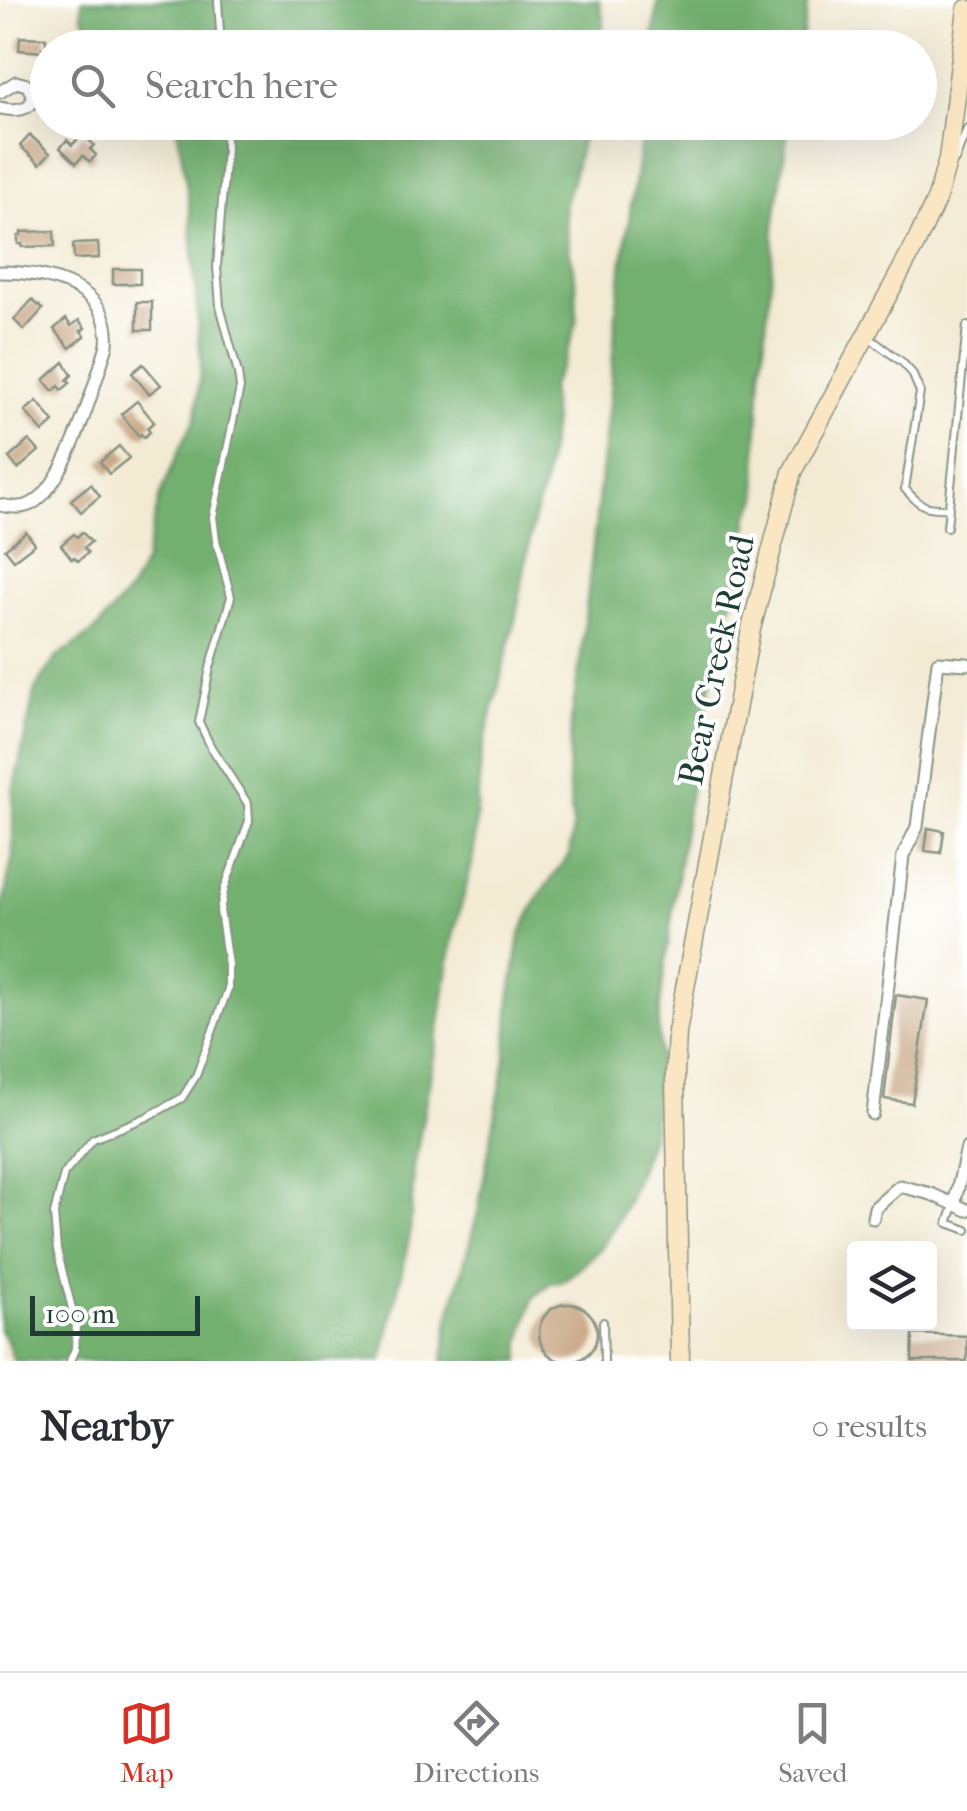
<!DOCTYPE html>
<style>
:root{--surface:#fff;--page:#f2f2f3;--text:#2b2b33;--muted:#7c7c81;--line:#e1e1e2;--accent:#d93025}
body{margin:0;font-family:"IM FELL French Canon",serif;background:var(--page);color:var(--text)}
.controls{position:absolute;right:30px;bottom:30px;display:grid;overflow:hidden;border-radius:10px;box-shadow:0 10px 40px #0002}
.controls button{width:90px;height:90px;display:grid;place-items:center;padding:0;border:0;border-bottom:2px solid var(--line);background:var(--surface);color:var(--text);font:50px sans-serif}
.scale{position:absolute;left:30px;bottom:25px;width:170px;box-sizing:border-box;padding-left:10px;border:5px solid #1f3d34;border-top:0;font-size:28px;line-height:35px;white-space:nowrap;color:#1f3d34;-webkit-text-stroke:8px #fff;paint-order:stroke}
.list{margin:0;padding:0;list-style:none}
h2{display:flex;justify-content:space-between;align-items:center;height:130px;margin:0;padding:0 40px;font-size:42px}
h2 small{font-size:32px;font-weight:400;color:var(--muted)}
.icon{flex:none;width:55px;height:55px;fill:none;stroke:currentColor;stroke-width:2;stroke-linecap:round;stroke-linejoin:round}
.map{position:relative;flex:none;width:967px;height:1361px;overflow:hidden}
.search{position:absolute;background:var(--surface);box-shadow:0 10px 40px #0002;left:30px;right:30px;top:30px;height:110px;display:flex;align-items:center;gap:25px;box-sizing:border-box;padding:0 35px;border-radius:55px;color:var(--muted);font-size:38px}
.sheet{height:310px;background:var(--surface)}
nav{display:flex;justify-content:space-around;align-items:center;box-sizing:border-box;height:140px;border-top:2px solid var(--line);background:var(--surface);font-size:28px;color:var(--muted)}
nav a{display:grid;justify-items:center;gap:5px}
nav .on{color:var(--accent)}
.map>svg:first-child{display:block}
</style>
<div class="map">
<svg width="967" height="1361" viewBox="0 0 967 1361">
<rect width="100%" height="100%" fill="#fff"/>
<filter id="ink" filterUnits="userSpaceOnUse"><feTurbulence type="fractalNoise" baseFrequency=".01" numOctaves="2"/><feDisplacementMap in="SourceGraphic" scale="20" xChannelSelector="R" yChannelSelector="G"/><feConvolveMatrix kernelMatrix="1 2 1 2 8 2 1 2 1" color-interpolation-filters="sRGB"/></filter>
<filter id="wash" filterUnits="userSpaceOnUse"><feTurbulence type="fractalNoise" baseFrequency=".0048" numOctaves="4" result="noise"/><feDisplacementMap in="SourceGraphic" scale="40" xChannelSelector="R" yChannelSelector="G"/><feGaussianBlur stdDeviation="2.25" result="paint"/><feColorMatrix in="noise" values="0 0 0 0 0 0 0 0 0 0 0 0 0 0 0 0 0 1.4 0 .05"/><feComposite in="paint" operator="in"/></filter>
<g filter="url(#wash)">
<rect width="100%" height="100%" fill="#f3ead3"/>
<path fill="#73b070" stroke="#497652" stroke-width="2.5" d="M82,0H599L604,24L594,48H96L82,14Z
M658,0H808L801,47H652Z
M172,123H585L573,177L564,206L568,243L576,283L577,322L564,361L550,387L553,421L545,480L533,522L516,616L481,756L473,860L452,940L441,1017L414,1167L410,1234L382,1361H14L7,1341L0,1330V919L13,855V792L35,690L55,659L95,631L131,589L145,561L159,499L180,448L196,417L201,364L189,202L178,132Z
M643,123H789L774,227L771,280L761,374L757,447L758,499L748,517L746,559L720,639L687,807L662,988L658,1026L660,1060L652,1134L629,1197L613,1230L600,1249L579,1269L561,1282L550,1283L533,1298L521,1342L520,1361H443L449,1319L478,1212L489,1149L506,1057L510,1000L520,935L539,896L569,855L573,828L568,780L571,722L581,655L610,393L617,302Z"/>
<g id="blocks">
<path fill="#c5a17d" d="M20,37L46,38V48H42V52L19,50Z
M83,134L94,145L90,149L96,155L90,162L83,156L76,163L60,148L67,140L72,145Z
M30,135L50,153L40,164L20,146Z
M54,231L55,246L22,247V244H18V236L21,235V232Z
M98,243L99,258L74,259L73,244Z
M113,269H140V284H113Z
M32,300L43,309L24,330L14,320Z
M137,302H152V330H137Z
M66,319L71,326L79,320L85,328L81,331L85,336L70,348L54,329Z
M64,362L72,375L67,380L70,383L62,390L59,386L53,391L44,380Z
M143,364L161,385L149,394L132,373Z
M37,401L54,422L43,432L25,411Z
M137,401L154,422L147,428L150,432L144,437L141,434L139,436L121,414Z
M29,440L39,451L18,469L9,458Z
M119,446L129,458L109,474L100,462Z
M91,484L100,496L81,512L71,500Z
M26,532L35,544L14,560L5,549Z
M82,532L91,542L84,548L88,553L78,561L74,557L72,559L61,545L74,534L77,537Z
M928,828L944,831L941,853L925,851Z
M896,995L928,1000L912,1103L884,1099Z
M539 1333a29 29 0 1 1 58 0a29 29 0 1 1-58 0Z
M913,1334L967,1336V1361H912Z"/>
</g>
</g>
<g filter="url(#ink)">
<use href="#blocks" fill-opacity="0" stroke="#899484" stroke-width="2.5"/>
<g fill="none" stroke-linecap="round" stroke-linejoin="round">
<defs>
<path id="lane" d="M218,0L221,48
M955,160L967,129
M867,336L902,362L912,373L920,392L905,489C920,506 925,509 948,508
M947,527L967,326
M954,1206L948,1223L967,1230
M603,1322L604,1361
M70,1361L75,1349L76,1324L57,1250L54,1214L64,1174L93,1139L147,1117L182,1098L196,1076L228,989V965L220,910L225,887L249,821L248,804L211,747L199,722L210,668L231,597L216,540L213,517L240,388L238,373L220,306L217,267L226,149L225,122"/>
<path id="street" d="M0,92L16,82L27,85C43,109 18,112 0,108
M0,272C46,272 113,286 107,345C95,383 66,487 31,504C21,509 10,507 0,505
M873,1114L903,856L917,827L938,662L967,664
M954,1205L967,1148
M873,1218L875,1208L900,1186L931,1194L967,1210"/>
<path id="secondary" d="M680,1361L675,1075L677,1032L751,629L792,472L916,243L937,198L948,159L967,9"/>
</defs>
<use href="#lane" stroke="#899484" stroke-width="10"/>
<use href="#street" stroke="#899484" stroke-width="15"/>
<use href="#secondary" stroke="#899484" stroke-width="21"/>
<use href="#lane" stroke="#fff" stroke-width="6"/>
<use href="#street" stroke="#fff" stroke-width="11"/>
<use href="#secondary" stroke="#fbe6c4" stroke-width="18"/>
</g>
</g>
<g text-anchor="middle" stroke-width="8" stroke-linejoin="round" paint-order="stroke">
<g font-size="35" fill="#1f3d34" stroke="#fff">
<text transform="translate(716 660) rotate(-78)" y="12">Bear Creek Road</text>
</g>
</g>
</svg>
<div class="controls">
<button><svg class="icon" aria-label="layers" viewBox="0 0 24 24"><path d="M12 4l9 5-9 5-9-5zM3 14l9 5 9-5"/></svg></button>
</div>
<div class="scale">100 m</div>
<div class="search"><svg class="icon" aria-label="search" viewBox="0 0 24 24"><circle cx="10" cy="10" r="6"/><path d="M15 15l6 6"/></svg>Search here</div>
</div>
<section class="sheet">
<h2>Nearby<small>0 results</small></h2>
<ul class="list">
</ul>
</section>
<nav>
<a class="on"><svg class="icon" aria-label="map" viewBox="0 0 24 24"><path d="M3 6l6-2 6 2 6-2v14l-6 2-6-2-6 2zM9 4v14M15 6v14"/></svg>Map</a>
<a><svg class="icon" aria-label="directions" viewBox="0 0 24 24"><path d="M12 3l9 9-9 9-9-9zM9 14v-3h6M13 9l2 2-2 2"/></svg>Directions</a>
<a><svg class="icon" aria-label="saved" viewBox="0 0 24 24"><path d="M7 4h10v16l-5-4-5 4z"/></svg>Saved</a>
</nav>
